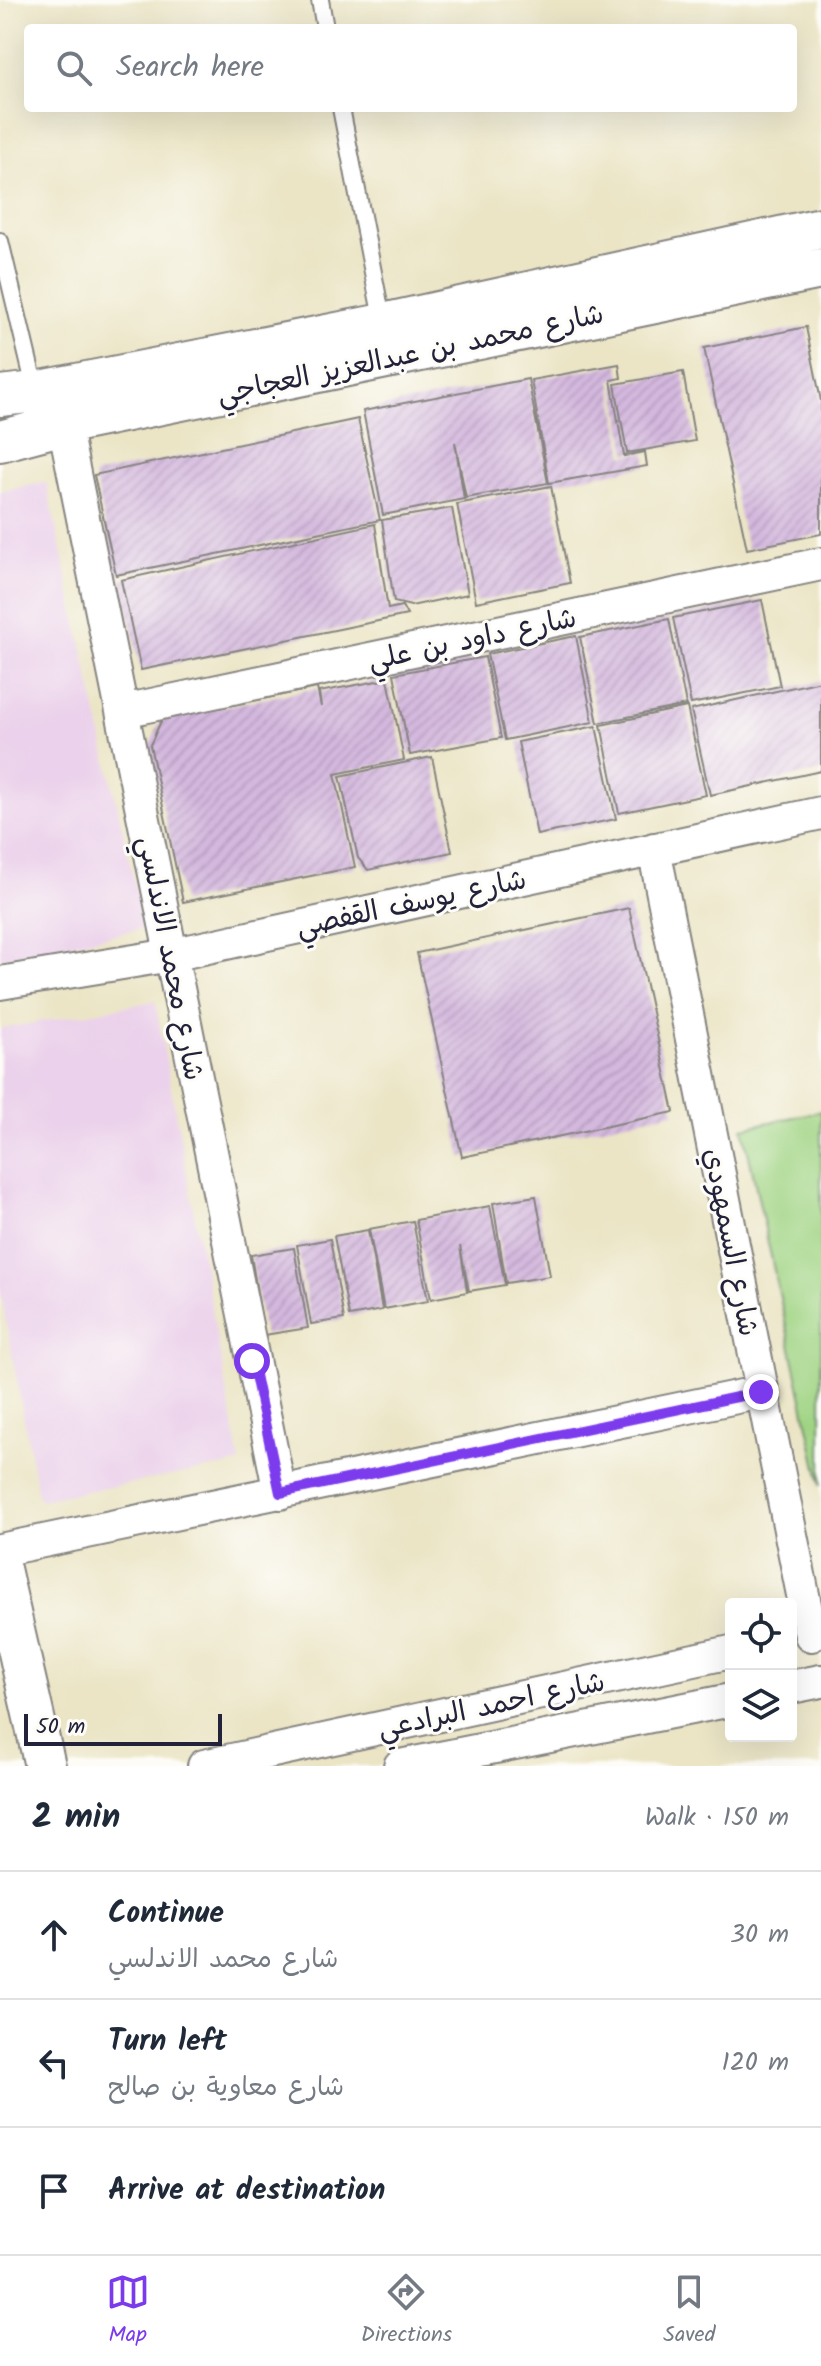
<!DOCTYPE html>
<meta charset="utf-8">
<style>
:root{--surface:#fff;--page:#f2f2f3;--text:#1f2937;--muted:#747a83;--line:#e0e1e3;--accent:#7c3aed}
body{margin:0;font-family:Kalam,"Playpen Sans Arabic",sans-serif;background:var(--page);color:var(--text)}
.controls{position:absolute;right:24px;bottom:24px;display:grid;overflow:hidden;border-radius:8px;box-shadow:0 8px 32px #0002}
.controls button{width:72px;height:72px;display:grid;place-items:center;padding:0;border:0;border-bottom:2px solid var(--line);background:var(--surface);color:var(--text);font:40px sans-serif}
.scale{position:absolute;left:24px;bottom:20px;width:198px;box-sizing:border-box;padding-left:8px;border:4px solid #22223b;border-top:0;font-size:22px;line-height:28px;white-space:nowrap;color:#22223b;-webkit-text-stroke:6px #fdfcf7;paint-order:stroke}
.stop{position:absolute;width:24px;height:24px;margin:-18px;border:6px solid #7c3aed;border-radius:50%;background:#fff}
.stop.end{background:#7c3aed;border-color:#fff;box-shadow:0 2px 8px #0008}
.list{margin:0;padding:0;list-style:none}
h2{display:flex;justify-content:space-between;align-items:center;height:104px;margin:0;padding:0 32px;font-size:34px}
h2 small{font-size:26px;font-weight:400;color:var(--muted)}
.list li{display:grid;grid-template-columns:52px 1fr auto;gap:24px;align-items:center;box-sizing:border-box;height:128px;padding:0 32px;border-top:2px solid var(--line)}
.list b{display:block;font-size:30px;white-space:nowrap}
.list p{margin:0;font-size:26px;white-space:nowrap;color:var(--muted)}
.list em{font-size:26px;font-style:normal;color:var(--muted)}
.icon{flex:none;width:44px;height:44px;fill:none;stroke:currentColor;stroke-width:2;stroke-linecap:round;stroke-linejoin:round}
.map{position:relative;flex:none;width:821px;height:1766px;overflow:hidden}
.search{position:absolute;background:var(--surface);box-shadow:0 8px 32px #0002;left:24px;right:24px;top:24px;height:88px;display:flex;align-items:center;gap:20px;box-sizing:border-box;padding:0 28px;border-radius:8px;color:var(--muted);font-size:30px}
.sheet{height:488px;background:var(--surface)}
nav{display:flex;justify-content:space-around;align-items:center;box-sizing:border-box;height:112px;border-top:2px solid var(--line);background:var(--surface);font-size:22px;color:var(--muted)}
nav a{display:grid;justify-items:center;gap:4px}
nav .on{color:var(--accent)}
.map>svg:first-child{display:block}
</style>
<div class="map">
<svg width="821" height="1766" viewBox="0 0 821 1766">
<defs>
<pattern id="building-hatch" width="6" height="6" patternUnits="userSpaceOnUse" patternTransform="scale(2)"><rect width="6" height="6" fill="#d4b8de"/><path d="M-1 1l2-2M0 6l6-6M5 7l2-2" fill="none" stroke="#b69ebf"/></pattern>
</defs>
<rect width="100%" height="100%" fill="#fdfcf7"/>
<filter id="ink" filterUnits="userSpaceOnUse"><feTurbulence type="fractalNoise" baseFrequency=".0125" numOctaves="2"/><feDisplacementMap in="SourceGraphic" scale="16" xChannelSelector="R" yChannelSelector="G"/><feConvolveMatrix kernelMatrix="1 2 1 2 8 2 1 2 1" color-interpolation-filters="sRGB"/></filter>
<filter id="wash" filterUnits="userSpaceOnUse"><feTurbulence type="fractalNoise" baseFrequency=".006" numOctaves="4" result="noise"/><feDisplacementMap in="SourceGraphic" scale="32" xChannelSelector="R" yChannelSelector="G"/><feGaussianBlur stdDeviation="1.8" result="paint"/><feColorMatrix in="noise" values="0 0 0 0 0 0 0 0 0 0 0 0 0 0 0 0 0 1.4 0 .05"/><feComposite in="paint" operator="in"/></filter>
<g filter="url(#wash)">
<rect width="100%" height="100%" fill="#ebe5c6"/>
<path fill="#ebd1eb" d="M46,482L144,928L0,959V492Z
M155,1001L240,1463L39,1500L0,1289V1029Z"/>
<path fill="#a0d484" stroke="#617b60" stroke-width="2" d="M821,1111V1486L743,1128Z"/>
<g id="blocks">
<path fill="url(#building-hatch)" d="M806,327L821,401V534L747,549L704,348Z
M619,364L621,378L611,380L624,456L645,452L647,466L549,483L531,380Z
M683,372L695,441L627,453L615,384Z
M528,379L548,483L466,498L455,442L464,499L383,515L363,411Z
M358,419L380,520L116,575L94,475Z
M551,486L570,583L476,602L457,504Z
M452,508L468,594L411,606L394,602L382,520Z
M375,524L388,609L402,606L407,615L141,670L121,580Z
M762,600L780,686L691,704L673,618Z
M669,619L686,705L598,723L580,637Z
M576,636L593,722L505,740L487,654Z
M485,657L501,738L410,755L394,674Z
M388,679L404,760L335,774L355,867L183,902L150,745L162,719L317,688L321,707L319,692Z
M821,681V771L710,795L691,710Z
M687,707L706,795L619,813L601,725Z
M596,726L616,819L537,835L518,742Z
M432,757L452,852L368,870L358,858L340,776Z
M629,908L674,1112L462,1157L417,953Z
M536,1196L550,1276L506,1283L493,1203Z
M490,1206L505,1285L469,1291L460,1246L467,1292L431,1299L416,1220Z
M413,1221L428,1301L384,1309L369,1229Z
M368,1230L382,1310L349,1316L334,1236Z
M330,1239L344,1319L311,1324L297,1245Z
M294,1248L308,1328L264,1335L251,1255Z"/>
</g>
</g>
<g filter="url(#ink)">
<use href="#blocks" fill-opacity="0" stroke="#868480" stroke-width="2"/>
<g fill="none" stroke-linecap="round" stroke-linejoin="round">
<defs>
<path id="service" d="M320,0L325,28
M341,108L383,324
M0,241L36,392"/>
<path id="minor" d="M64,424L280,1493
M123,711L821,564
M654,849L811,1635
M0,983L171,955L821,813
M0,1550L761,1392
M791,1687L821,1681
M204,1766L731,1652
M400,1766L731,1700"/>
<path id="tertiary" d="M0,396L36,392L383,324L821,228
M0,441L64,424L821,269
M0,1569L45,1766"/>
</defs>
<use href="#service" stroke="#868480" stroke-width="20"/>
<use href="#minor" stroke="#868480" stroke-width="36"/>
<use href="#tertiary" stroke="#868480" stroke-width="44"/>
<use href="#service" stroke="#fff" stroke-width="16"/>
<use href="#minor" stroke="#fff" stroke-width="32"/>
<use href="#tertiary" stroke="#fff" stroke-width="40"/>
</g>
</g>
<g fill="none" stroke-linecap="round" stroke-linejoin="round" filter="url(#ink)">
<path stroke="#7c3aed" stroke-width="10" d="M252,1361L280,1493L761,1392"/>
</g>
<g text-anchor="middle" stroke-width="6" stroke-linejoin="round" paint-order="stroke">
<g font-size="28" fill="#22223b" stroke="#fdfcf7">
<text transform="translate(410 353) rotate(-12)" y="10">شارع محمد بن عبدالعزيز العجاجي</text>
<text transform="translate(472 638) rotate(-12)" y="10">شارع داود بن علي</text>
<text transform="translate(411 902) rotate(-12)" y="10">شارع يوسف القفصي</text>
<text transform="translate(172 958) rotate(79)" y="10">شارع محمد الاندلسي</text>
<text transform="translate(732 1242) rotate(79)" y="10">شارع السمهودي</text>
<text transform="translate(491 1704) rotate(-12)" y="10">شارع احمد البرادعي</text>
</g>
</g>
</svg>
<div class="controls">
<button><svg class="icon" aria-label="locate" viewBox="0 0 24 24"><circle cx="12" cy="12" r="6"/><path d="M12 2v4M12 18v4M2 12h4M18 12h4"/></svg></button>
<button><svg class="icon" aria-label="layers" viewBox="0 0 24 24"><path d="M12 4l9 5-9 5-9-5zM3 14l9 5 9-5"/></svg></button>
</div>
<div class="scale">50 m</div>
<div class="stop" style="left:252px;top:1361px"></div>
<div class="stop end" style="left:761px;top:1392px"></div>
<div class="search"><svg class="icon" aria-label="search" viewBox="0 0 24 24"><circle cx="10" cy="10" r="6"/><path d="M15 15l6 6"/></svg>Search here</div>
</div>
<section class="sheet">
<h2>2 min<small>Walk · 150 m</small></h2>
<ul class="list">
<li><svg class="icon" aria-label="ahead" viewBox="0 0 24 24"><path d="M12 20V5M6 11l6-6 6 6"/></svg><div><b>Continue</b><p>شارع محمد الاندلسي</p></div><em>30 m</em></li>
<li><svg class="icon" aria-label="left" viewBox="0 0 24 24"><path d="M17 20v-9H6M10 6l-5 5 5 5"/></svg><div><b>Turn left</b><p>شارع معاوية بن صالح</p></div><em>120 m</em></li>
<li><svg class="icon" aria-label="arrive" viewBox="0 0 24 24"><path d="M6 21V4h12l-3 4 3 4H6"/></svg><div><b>Arrive at destination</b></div></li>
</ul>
</section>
<nav>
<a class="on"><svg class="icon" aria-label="map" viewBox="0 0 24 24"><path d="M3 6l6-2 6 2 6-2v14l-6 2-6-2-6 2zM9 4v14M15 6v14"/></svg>Map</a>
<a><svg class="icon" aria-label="directions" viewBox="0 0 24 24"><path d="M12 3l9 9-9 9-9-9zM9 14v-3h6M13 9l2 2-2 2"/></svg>Directions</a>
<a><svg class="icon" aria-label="saved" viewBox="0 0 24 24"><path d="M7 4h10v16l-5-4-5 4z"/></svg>Saved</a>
</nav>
